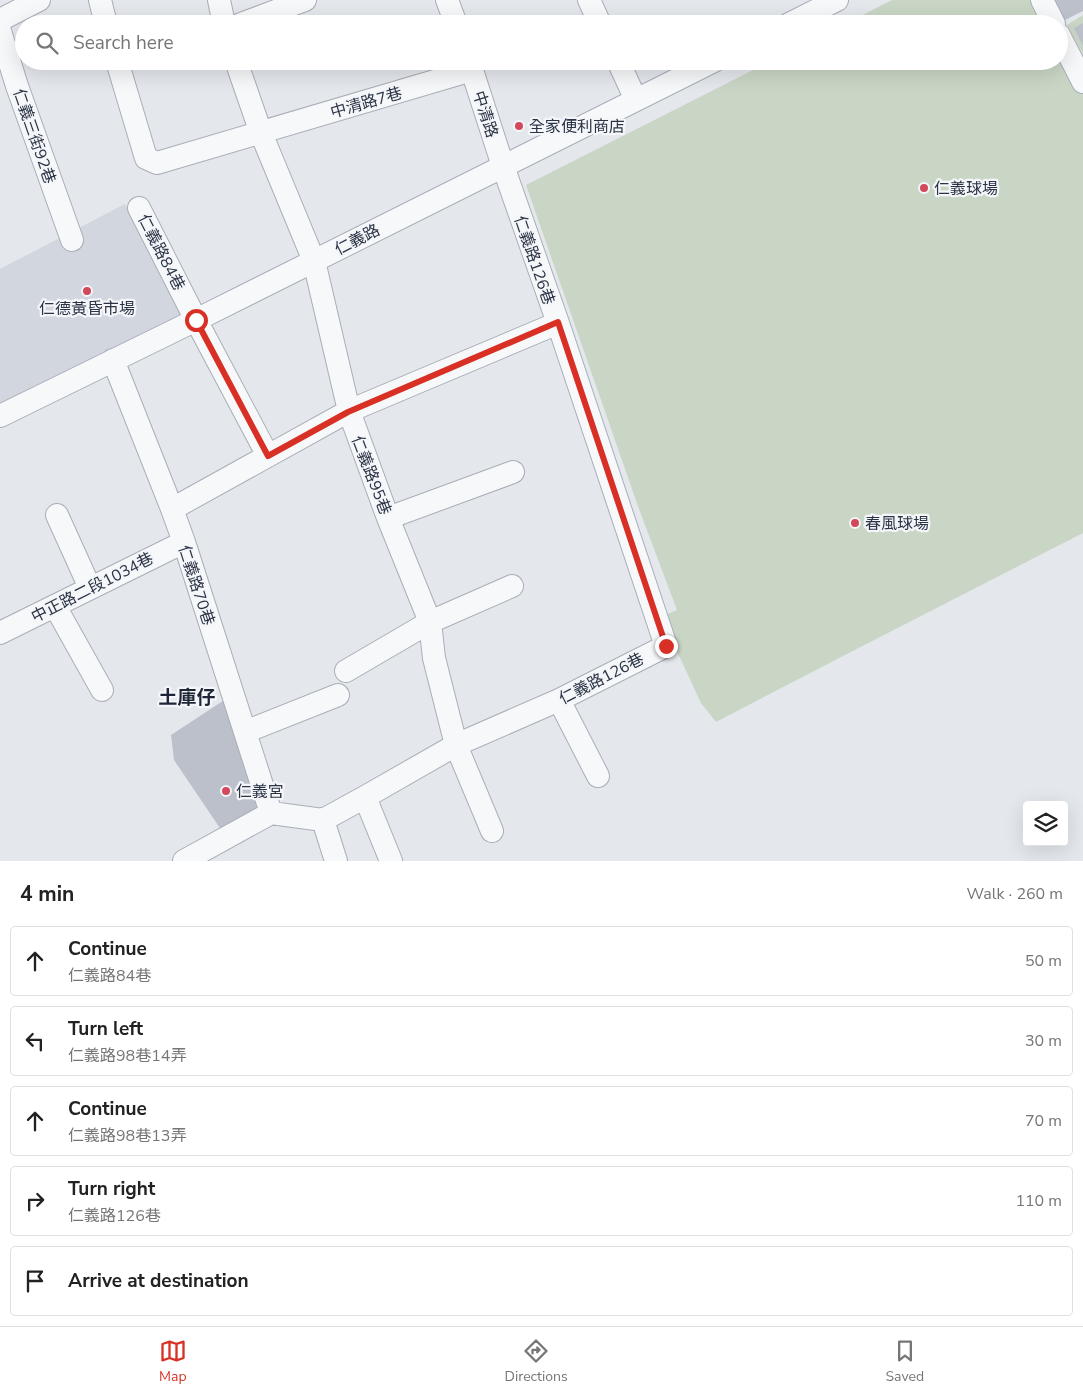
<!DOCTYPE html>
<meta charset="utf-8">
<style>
:root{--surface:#fff;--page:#f2f2f2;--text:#222;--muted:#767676;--line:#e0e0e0;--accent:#d93025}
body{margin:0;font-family:"Nunito Sans","Noto Sans TC",sans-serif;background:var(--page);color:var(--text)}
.controls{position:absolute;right:15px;bottom:15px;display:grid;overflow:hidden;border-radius:5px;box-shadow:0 5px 20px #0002}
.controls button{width:45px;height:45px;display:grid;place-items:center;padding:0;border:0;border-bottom:1px solid var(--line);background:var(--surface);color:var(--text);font:25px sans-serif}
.stop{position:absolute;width:15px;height:15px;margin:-11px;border:4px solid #d93025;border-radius:50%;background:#fff}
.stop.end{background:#d93025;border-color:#fff;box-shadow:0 1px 5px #0008}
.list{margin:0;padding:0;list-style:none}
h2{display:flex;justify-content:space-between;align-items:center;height:65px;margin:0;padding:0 20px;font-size:21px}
h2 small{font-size:16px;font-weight:400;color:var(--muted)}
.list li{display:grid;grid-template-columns:32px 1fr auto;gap:15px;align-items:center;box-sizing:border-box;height:70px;margin:0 10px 10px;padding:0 10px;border:1px solid var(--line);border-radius:5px}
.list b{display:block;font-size:19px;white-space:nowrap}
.list p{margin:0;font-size:16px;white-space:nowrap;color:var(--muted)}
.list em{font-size:16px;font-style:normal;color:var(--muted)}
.icon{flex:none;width:28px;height:28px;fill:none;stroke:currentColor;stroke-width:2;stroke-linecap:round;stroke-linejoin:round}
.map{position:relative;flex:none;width:1083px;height:861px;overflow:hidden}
.search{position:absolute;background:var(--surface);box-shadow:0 5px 20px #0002;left:15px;right:15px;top:15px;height:55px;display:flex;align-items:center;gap:12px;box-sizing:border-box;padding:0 18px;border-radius:28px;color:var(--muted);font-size:19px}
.sheet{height:465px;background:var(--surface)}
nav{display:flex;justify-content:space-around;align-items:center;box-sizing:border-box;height:70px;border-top:1px solid var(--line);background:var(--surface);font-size:14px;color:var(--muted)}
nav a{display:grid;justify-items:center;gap:2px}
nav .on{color:var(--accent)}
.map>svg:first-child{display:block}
</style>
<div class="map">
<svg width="1083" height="861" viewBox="0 0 1083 861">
<rect width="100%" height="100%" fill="#e4e7ec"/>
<path fill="#d2d6de" d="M125,204L188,314L0,406V269Z"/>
<path fill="#c9d6c5" d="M892,0H1050L1083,64V533L843,656L716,722L701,703L661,617L677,610L639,509L526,185L771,61H1059V24H845Z
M1083,15V54L1067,25Z"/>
<path fill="#bbc0ca" d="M1047,0H1083V11L1059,23Z
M1083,23V46L1074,28Z
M229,697L268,822L228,840L174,760L171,735Z"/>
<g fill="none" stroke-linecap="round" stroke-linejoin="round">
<defs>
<path id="minor" d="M100,0L106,24
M219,0L224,24
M447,0L456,24
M589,0L600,24
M1042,0L1054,24
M0,20L39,0
M241,24L305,0
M789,24L837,0
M0,31L17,86L72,240
M1059,35L1083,82
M117,61L146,158L157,163L472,70
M236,61L261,133L314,261L349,411L388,518L430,622L434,658L456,745L492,831
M618,61L636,100
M139,208L196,320L268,456
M113,360L172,509L184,542L271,813
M0,416L196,320L714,61
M172,509L349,411L558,323
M57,515L90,588
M388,518L513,472
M55,606L102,690
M0,633L184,542
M346,671L430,622L512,586
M559,700L598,776
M245,732L338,695
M365,797L391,861
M323,820L336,861
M184,861L271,813L323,820L365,797L456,745L559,700L666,646L558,323L503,166L469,61"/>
</defs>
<use href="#minor" stroke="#a9aeb7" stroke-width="24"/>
<use href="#minor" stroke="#f7f8fa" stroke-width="22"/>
</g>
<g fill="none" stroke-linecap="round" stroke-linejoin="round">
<path stroke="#d93025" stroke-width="6" d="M196,320L268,456L348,412L558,322L666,646"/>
</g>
<g fill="#d1495b" stroke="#f4f6f9" stroke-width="2">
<circle cx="519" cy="126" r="5"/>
<circle cx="924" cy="188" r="5"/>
<circle cx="87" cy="291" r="5"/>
<circle cx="855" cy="523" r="5"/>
<circle cx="226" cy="791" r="5"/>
</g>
<g text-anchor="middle" stroke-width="4.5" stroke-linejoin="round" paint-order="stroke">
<g font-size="16" fill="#2b3445" stroke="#f4f6f9">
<text transform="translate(366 102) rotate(-16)" y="6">中清路7巷</text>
<text transform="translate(486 114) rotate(72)" y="6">中清路</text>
<text transform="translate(35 136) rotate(71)" y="6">仁義三街92巷</text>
<text transform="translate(357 239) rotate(-27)" y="6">仁義路</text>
<text transform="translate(162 252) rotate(63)" y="6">仁義路84巷</text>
<text transform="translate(535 260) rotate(71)" y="6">仁義路126巷</text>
<text transform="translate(372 475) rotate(69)" y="6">仁義路95巷</text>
<text transform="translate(197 585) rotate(72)" y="6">仁義路70巷</text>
<text transform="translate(92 587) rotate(-27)" y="6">中正路二段1034巷</text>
<text transform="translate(601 678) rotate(-27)" y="6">仁義路126巷</text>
</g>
<g font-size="16" fill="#2b3445" stroke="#f4f6f9" text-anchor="start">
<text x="529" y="132">全家便利商店</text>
<text x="934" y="194">仁義球場</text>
<text x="87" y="314" text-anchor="middle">仁德黃昏市場</text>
<text x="865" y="529">春風球場</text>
<text x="236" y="797">仁義宮</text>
</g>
<g font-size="19" font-weight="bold" fill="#1d2536" stroke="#f4f6f9">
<text x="187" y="704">土庫仔</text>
</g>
</g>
</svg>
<div class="controls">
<button><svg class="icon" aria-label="layers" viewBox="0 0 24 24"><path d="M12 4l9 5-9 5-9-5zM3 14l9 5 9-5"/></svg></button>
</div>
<div class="stop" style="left:196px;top:320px"></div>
<div class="stop end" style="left:666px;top:646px"></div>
<div class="search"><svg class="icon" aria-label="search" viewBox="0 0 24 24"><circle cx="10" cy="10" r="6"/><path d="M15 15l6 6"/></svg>Search here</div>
</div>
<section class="sheet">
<h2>4 min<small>Walk · 260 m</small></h2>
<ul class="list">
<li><svg class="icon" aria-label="ahead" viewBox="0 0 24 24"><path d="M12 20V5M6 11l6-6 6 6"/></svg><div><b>Continue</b><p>仁義路84巷</p></div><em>50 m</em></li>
<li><svg class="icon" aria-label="left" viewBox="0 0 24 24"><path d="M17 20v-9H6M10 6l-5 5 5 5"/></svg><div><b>Turn left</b><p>仁義路98巷14弄</p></div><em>30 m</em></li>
<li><svg class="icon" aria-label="ahead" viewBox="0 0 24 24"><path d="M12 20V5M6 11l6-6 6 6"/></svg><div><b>Continue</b><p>仁義路98巷13弄</p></div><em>70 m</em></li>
<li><svg class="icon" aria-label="right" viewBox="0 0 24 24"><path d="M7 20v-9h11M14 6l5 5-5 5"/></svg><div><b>Turn right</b><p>仁義路126巷</p></div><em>110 m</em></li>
<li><svg class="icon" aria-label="arrive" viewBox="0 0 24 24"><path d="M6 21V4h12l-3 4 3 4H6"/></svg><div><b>Arrive at destination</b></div></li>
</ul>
</section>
<nav>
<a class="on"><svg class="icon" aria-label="map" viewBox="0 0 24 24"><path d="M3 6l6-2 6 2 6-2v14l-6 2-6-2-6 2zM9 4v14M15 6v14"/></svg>Map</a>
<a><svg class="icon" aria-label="directions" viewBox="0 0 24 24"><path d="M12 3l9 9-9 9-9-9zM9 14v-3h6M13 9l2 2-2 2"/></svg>Directions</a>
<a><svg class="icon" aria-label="saved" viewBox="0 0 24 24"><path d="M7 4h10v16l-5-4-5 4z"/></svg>Saved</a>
</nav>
